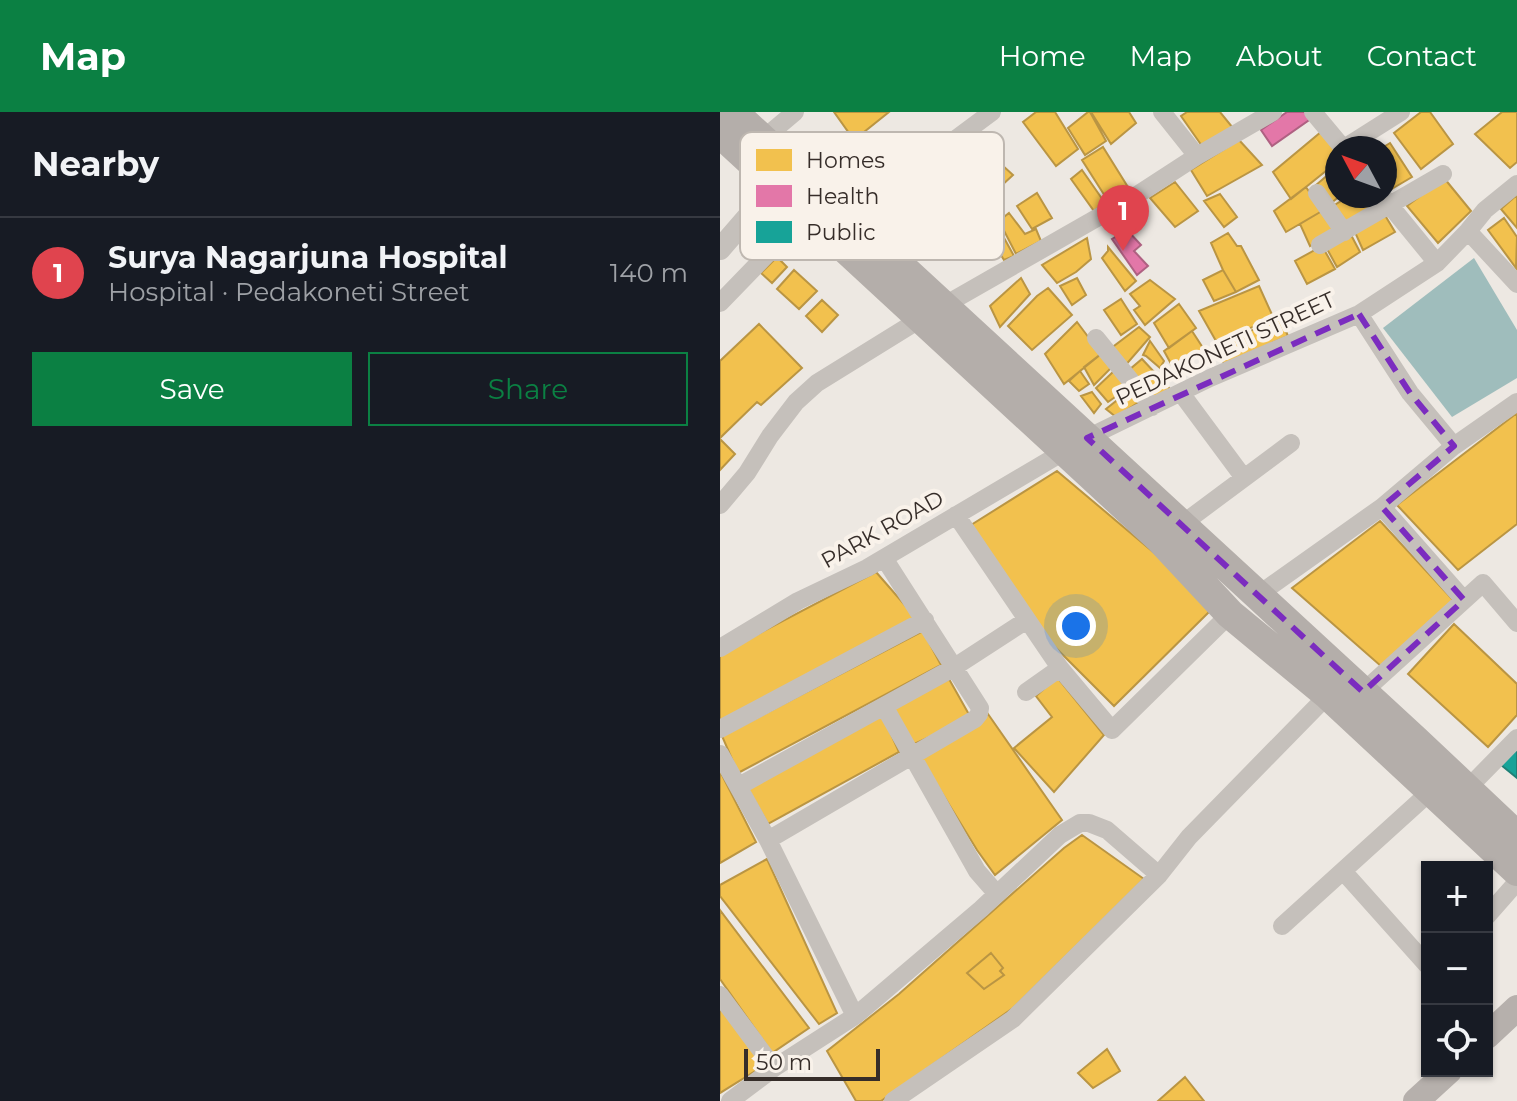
<!DOCTYPE html>
<meta charset="utf-8">
<style>
:root{--surface:#171b24;--page:#242831;--text:#f1f3f6;--muted:#9ea1a6;--line:#363941;--accent:#0b8043}
body{margin:0;font-family:Montserrat,sans-serif;background:var(--page);color:var(--text)}
.controls{position:absolute;right:24px;bottom:24px;display:grid;overflow:hidden;border-radius:0px;box-shadow:0 2px 6px #0004}
.controls button{width:72px;height:72px;display:grid;place-items:center;padding:0;border:0;border-bottom:2px solid var(--line);background:var(--surface);color:var(--text);font:40px sans-serif}
.compass{position:absolute;left:605px;top:24px;width:72px;height:72px;border-radius:50%;background:var(--surface);box-shadow:0 2px 6px #0004;rotate:311deg}
.scale{position:absolute;left:24px;bottom:20px;width:136px;box-sizing:border-box;padding-left:8px;border:4px solid #362d29;border-top:0;font-size:22px;line-height:28px;white-space:nowrap;color:#362d29;-webkit-text-stroke:6px #f9f2ea;paint-order:stroke}
.you{position:absolute;left:356px;top:514px;width:28px;height:28px;margin:-20px;border:6px solid #fff;border-radius:50%;background:#1a73e8;box-shadow:0 0 0 12px #1a73e833}
.badge{display:grid;place-items:center;width:52px;height:52px;border-radius:50%;background:var(--accent);color:#fff;font-size:26px;font-weight:700}
.pin{position:absolute;translate:-50% -66px;filter:drop-shadow(0 2px 4px #0008)}
.pin::after{content:'';position:absolute;top:42px;width:28px;height:24px;background:inherit;clip-path:polygon(0 0,100% 0,50% 100%)}
.list{margin:0;padding:0;list-style:none}
h2{display:flex;justify-content:space-between;align-items:center;height:104px;margin:0;padding:0 32px;font-size:34px}
h2 small{font-size:26px;font-weight:400;color:var(--muted)}
.list li{display:grid;grid-template-columns:52px 1fr auto;gap:24px;align-items:center;box-sizing:border-box;height:112px;padding:0 32px;border-top:2px solid var(--line)}
.list b{display:block;font-size:30px;white-space:nowrap}
.list p{margin:0;font-size:26px;white-space:nowrap;color:var(--muted)}
.list em{font-size:26px;font-style:normal;color:var(--muted)}
.actions{display:flex;gap:16px;padding:24px 32px}
.actions a{flex:1;padding:18px 0;border:2px solid var(--accent);border-radius:0px;text-align:center;font-size:28px;color:var(--accent)}
.actions .main{background:var(--accent);color:#fff}
.icon{flex:none;width:44px;height:44px;fill:none;stroke:currentColor;stroke-width:2;stroke-linecap:round;stroke-linejoin:round}
.map{position:relative;flex:none;width:797px;height:989px;overflow:hidden}
header{display:flex;align-items:center;gap:48px;box-sizing:border-box;height:112px;padding:0 40px;background:var(--accent);color:#fff}
header strong{font-size:38px}
nav{display:flex;gap:44px;margin-inline-start:auto;font-size:28px}
main{display:flex}
aside{flex:1;background:var(--surface)}
.map>svg:first-child{display:block}
</style>
<header>
<strong>Map</strong>
<nav><a>Home</a><a>Map</a><a>About</a><a>Contact</a></nav>
</header>
<main>
<aside>
<h2>Nearby<small></small></h2>
<ul class="list">
<li><span class="badge" style="background:#e0444e">1</span><div><b>Surya Nagarjuna Hospital</b><p>Hospital · Pedakoneti Street</p></div><em>140 m</em></li>
</ul>
<div class="actions"><a class="main">Save</a><a>Share</a></div>
</aside>
<div class="map">
<svg width="797" height="989" viewBox="0 0 797 989">
<rect width="100%" height="100%" fill="#ede8e2"/>
<path fill="#9fbdbc" d="M754,146L797,218V266L732,305L663,216Z"/>
<path fill="#f2c14e" stroke="#ba9543" stroke-width="2" d="M114,0H169L134,28Z
M316,0H335L358,37L336,54L303,10Z
M368,0H370L386,29L365,43L348,16Z
M371,0H409L416,11L391,32Z
M467,0H500L513,16L482,34L461,4Z
M701,0H710L733,32L701,57L674,21Z
M782,0H797V50L790,56L755,22Z
M601,20L617,39V50L571,87L553,60Z
M519,28L542,53L487,84L471,58Z
M670,31L692,65L670,78L665,70V36H662Z
M383,35L411,80L390,92L362,48Z
M240,46L294,144L284,148L227,55Z
M282,53L293,63L280,75L269,62Z
M617,55V84H620L611,91L596,73Z
M362,58L385,91L374,99L351,67Z
M724,66L751,99L718,131L687,94Z
M455,70L478,99L455,115L430,86Z
M586,75L602,99L566,120L554,99Z
M317,81L332,106L312,117L297,94Z
M500,82L517,105L504,115L484,89Z
M797,83V116L781,97Z
M629,84H650L658,95L626,113L613,94Z
M602,99L616,119L590,134L580,112Z
M663,100L675,120L643,138L634,118Z
M289,101L305,122L316,117L321,129L296,142L279,109Z
M784,106L797,125L796,156L768,118Z
M508,121L517,134H521L539,168L516,180L503,158L491,131Z
M630,121L640,140L617,155L606,135Z
M367,126L371,147L356,160L337,171L322,153Z
M602,134L615,157L587,172L575,149Z
M388,135L416,169L405,179L382,146L388,139Z
M57,145L67,155L52,171L41,161Z
M74,158L97,179L79,197L57,177Z
M503,158L516,180L494,189L483,168Z
M301,166L310,182L280,215L270,194Z
M357,166L366,183L352,193L340,174Z
M430,168L455,187L425,213L414,198L420,194L410,182Z
M539,174L554,207L496,229L479,199Z
M328,176L352,203L312,238L288,214L317,184Z
M401,187L417,212L401,223L384,198Z
M102,188L118,203L102,220L86,204Z
M459,192L476,216L449,236L434,211Z
M560,206L568,224L504,252L496,234Z
M357,210L381,242L344,272L325,242Z
M39,212L82,256L41,293L37,290L0,326V249Z
M419,215L430,225L404,255L390,237Z
M472,219L485,239L455,259L444,239Z
M430,229L444,249L440,256L426,244L423,243Z
M381,242L391,256L374,273L364,255Z
M422,247L450,277L432,287L409,258Z
M360,259L369,272L359,279L349,269Z
M394,259L408,276L388,290L376,276Z
M410,278L419,290L396,305L386,297Z
M372,280L381,292L374,301L361,284Z
M797,301V412L738,458L677,393Z
M0,327L15,342L0,358Z
M337,359L496,493L394,594L331,531L251,413Z
M660,409L734,489L662,555L572,476Z
M156,460L197,507L0,611V542Z
M734,512L797,572V603L768,635L688,562Z
M203,519L221,553L18,661L2,624Z
M337,565L384,623L334,680L294,636L332,605L316,584Z
M229,567L251,606L192,633L171,596Z
M162,602L179,640L48,712L28,677Z
M268,602L342,708L275,763L257,738L201,647Z
M0,659L36,730L0,751Z
M362,723L424,767L293,896L161,989H136L107,939L179,882L344,736Z
M47,747L117,901L99,912L0,784V773Z
M0,798L89,916L52,941L0,867Z
M271,841L283,856L280,859L284,863L264,877L247,861Z
M0,892L45,953L0,981Z
M387,937L400,959L373,976L358,961Z
M465,965L484,989H438Z"/>
<path fill="#e377a8" stroke="#af6182" stroke-width="2" d="M567,0H587L592,6L552,34L541,18Z
M407,118L421,133L414,139L428,154L417,163L392,127Z"/>
<path fill="#17a398" stroke="#208077" stroke-width="2" d="M797,637V666L781,653Z"/>
<g fill="none" stroke-linecap="round" stroke-linejoin="round">
<path stroke="#c5c0bb" stroke-width="18" d="M442,0L477,44
M593,0L623,36
M43,27L75,0
M624,36L681,0
M597,81L624,120
M663,85L717,151
M132,110L178,70L272,0
M748,119L797,172
M600,133L723,62
M0,191L87,101
M639,202L690,281L734,334
M376,226L432,295
M461,281L524,366
M367,326L490,266L639,202L717,151L748,119L765,98L797,72
M0,393L27,361L50,324L76,290L97,271L202,206L417,83L477,44L553,0
M662,395L744,488
M236,403L340,556L392,618L510,502
M461,413L571,331
M538,483L662,395L734,334L797,290
M0,536L78,489L147,456L345,339
M306,580L340,556
M643,580L763,471L797,511
M164,594L257,759L277,782
M0,617L205,508
M0,642L48,728L135,904
M19,674L233,556L307,508
M747,677L797,626
M48,728L255,607L259,602L260,596L164,446
M623,759L707,853
M767,804L797,770
M562,814L711,679
M0,883L54,956
M10,989L54,956L135,904L261,797L340,723L360,711H369L387,718L439,763
M173,989L293,907L439,763L469,725L608,583"/>
<path stroke="#c5c0bb" stroke-width="22" d="M0,137L65,62"/>
<path stroke="#b6b0ac" stroke-width="26" d="M767,924L797,896
M696,989L729,959"/>
<path stroke="#b4aeaa" stroke-width="30" d="M13,0L694,627L797,724
M0,21L440,427L510,502L608,583L797,759"/>
</g>
<path fill="none" stroke="#7b2cbf" stroke-width="6" stroke-dasharray="16 10" stroke-linejoin="round" d="M639,202L690,281L734,334L662,395L744,488L643,580L367,326Z"/>
<g text-anchor="middle" stroke-width="8" stroke-linejoin="round" paint-order="stroke">
<g font-size="22" fill="#362d29" stroke="#f9f2ea">
<text transform="translate(505 236) rotate(-25)" y="8">PEDAKONETI STREET</text>
<text transform="translate(162 417) rotate(-29)" y="8">PARK ROAD</text>
</g>
</g>
<rect x="20" y="20" width="264" height="128" rx="12" fill="#f9f2ea" stroke="#beb7b0" stroke-width="2"/>
<rect x="36" y="37" width="36" height="22" fill="#f2c14e"/>
<rect x="36" y="73" width="36" height="22" fill="#e377a8"/>
<rect x="36" y="109" width="36" height="22" fill="#17a398"/>
<g font-size="22" fill="#362d29">
<text x="86" y="56">Homes</text>
<text x="86" y="92">Health</text>
<text x="86" y="128">Public</text>
</g>
</svg>
<div class="controls">
<button>+</button>
<button>−</button>
<button><svg class="icon" aria-label="locate" viewBox="0 0 24 24"><circle cx="12" cy="12" r="6"/><path d="M12 2v4M12 18v4M2 12h4M18 12h4"/></svg></button>
</div>
<svg class="compass" viewBox="-18 -18 36 36"><path d="M0-13l5 13h-10z" fill="#e53935"/><path d="M0 13l5-13h-10z" fill="#9ea1a6"/></svg>
<div class="scale">50 m</div>
<div class="you"></div>
<div class="pin badge" style="left:403px;top:139px;background:#e0444e">1</div>
</div>
</main>
